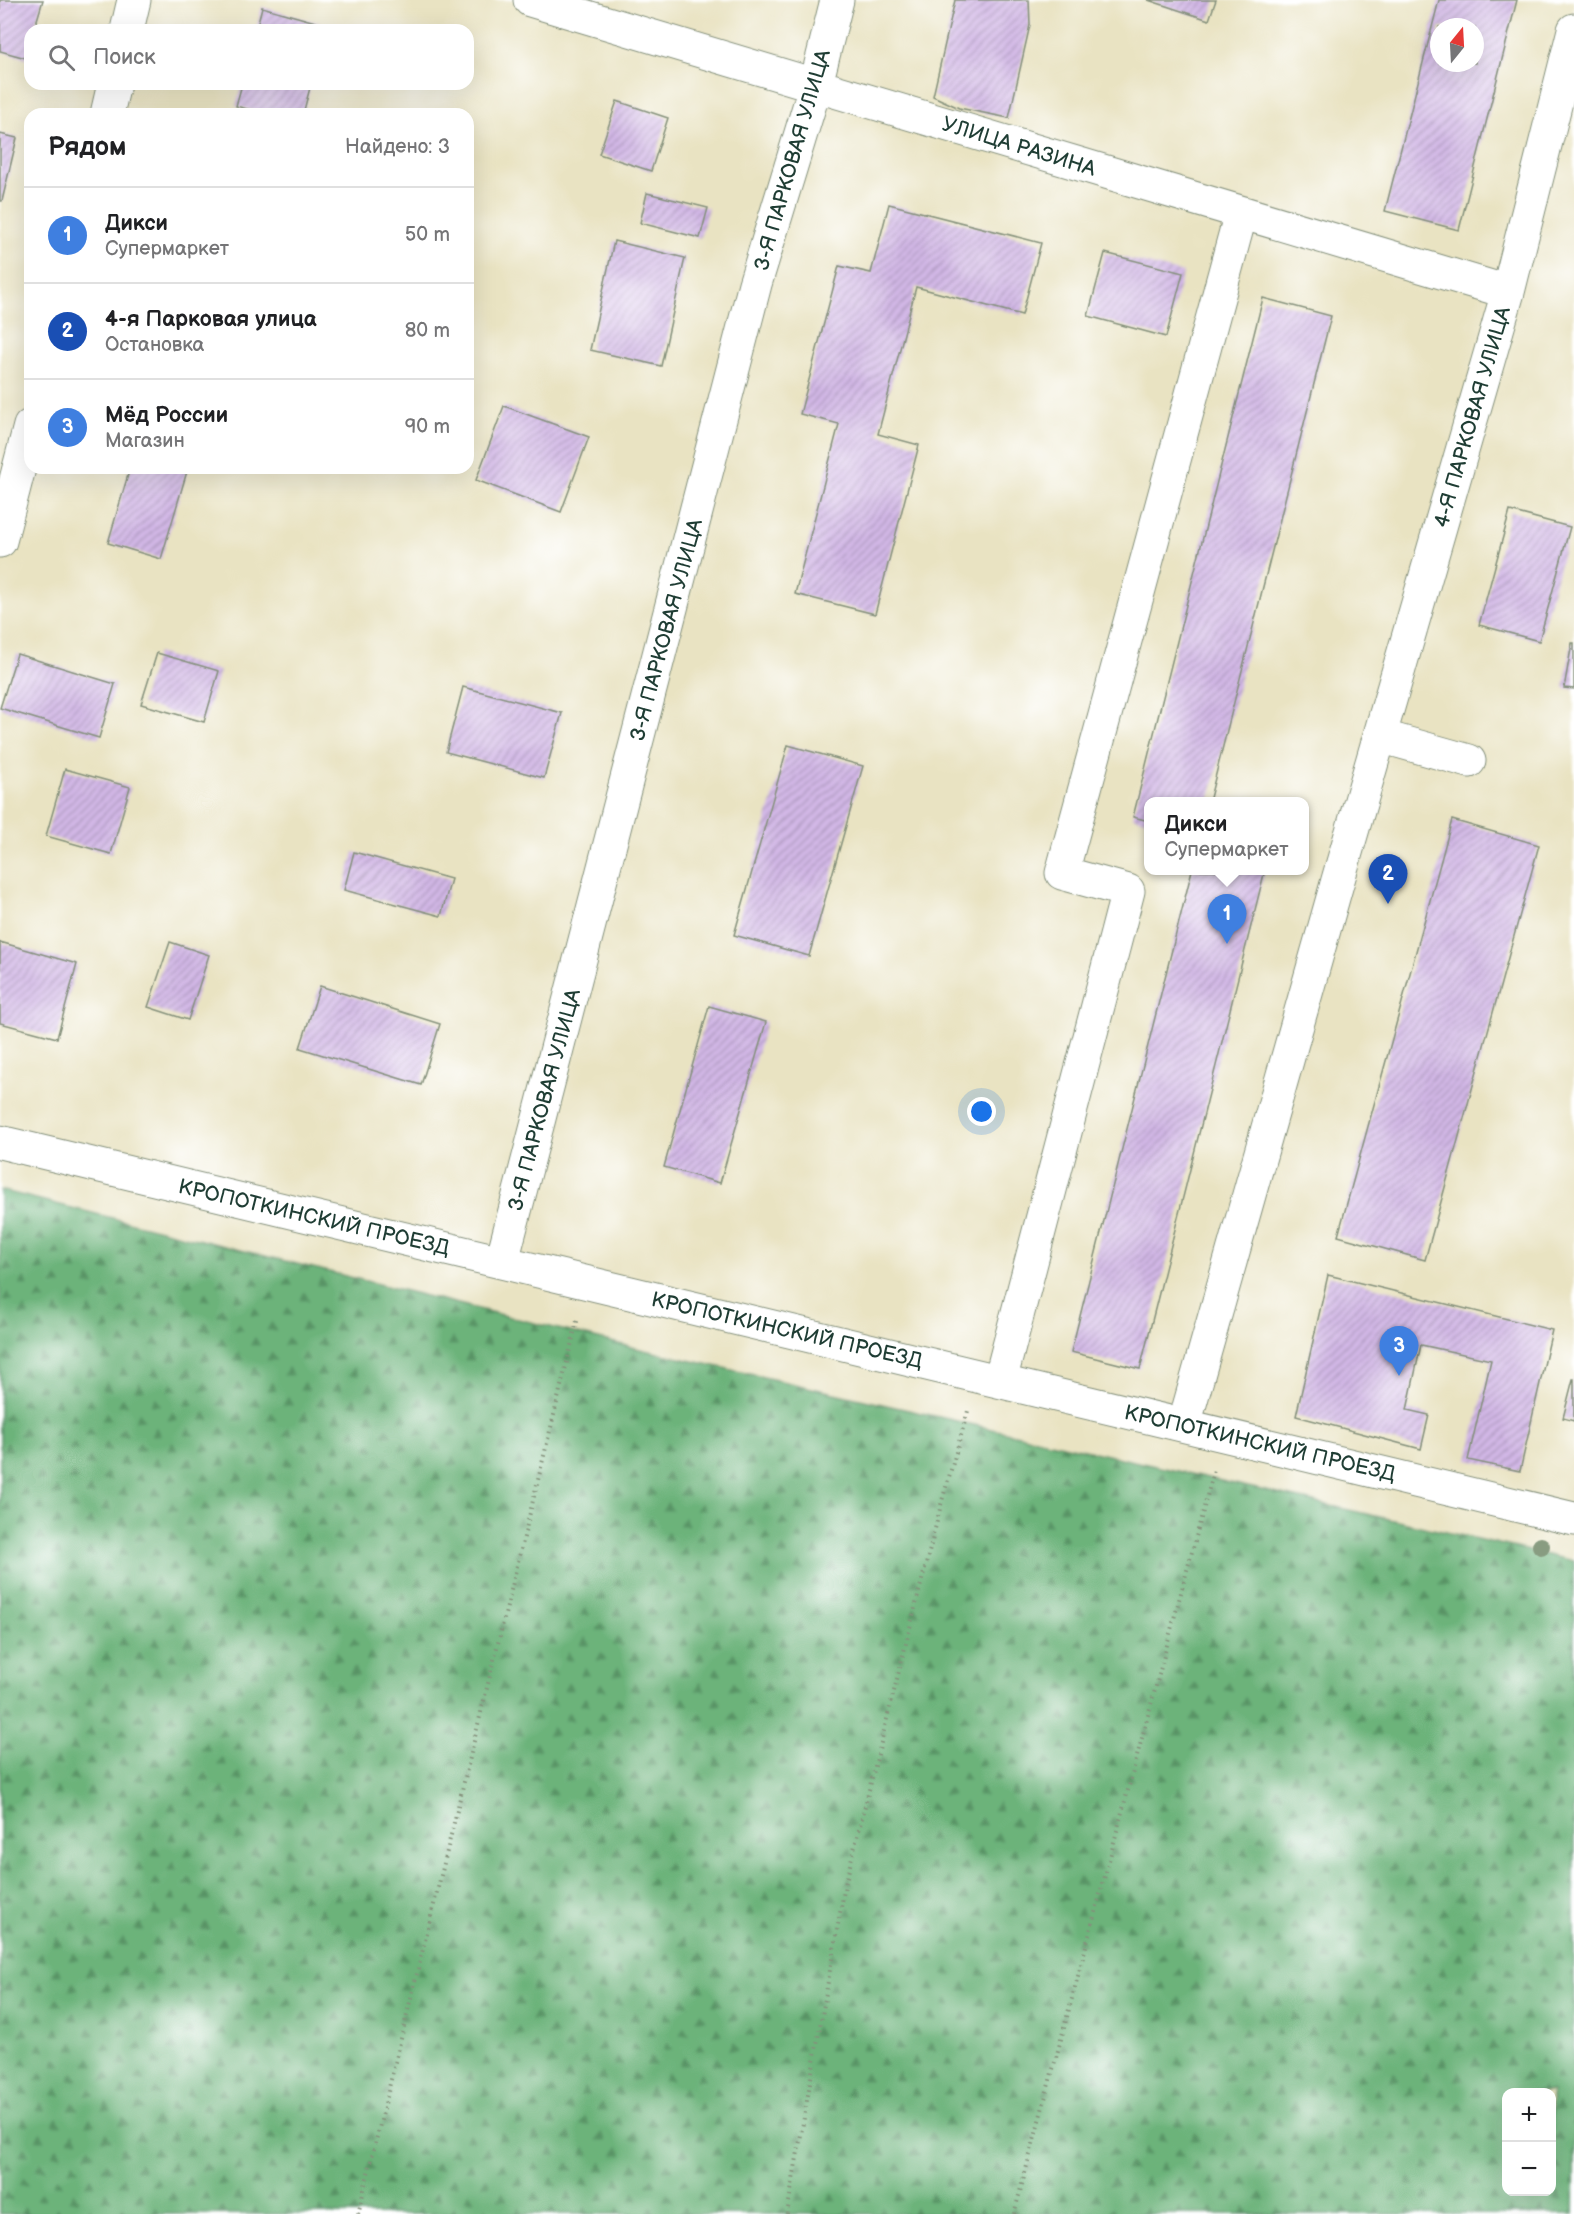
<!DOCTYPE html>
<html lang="ru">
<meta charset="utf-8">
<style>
:root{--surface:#fff;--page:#f2f2f2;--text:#202124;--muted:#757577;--line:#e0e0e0;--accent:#2563eb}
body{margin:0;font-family:"Balsamiq Sans",sans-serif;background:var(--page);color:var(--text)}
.controls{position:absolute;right:18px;bottom:18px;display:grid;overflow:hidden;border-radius:12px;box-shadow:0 6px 24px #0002}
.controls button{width:54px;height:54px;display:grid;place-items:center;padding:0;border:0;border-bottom:2px solid var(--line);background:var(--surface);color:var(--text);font:30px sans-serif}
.compass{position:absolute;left:1430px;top:18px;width:54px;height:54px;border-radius:50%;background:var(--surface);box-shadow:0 6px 24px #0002;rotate:18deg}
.you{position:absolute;left:982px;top:1112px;width:21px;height:21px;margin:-15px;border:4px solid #fff;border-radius:50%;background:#1a73e8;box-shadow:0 0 0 9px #1a73e833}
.badge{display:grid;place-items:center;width:39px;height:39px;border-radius:50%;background:var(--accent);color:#fff;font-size:20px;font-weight:700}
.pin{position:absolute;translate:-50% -50px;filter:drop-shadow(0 2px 3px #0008)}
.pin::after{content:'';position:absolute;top:32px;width:21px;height:18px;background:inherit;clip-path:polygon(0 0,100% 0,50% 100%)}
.popup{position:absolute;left:1144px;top:797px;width:165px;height:78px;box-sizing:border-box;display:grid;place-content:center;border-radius:12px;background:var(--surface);filter:drop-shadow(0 2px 4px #0005);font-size:20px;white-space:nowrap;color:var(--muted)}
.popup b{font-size:22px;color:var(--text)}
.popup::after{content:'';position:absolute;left:50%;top:100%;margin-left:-12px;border:12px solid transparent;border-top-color:var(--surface)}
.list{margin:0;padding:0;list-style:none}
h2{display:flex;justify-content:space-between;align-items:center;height:78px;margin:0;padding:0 24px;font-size:26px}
h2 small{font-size:20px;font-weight:400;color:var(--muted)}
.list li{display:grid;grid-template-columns:39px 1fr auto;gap:18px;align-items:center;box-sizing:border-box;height:96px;padding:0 24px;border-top:2px solid var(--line)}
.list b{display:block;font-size:22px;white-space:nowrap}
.list p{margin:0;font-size:20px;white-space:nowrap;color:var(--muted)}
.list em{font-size:20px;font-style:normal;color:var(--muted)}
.icon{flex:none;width:33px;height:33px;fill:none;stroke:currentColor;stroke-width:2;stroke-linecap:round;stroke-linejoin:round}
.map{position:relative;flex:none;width:1574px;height:2214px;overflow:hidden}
.search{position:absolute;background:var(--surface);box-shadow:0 6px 24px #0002;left:24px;top:24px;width:450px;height:66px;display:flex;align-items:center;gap:15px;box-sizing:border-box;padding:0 21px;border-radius:18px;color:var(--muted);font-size:22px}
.panel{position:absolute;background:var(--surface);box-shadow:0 6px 24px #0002;left:24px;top:108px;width:450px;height:366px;border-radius:18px}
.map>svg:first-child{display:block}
</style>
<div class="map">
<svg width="1574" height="2214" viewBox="0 0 1574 2214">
<defs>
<pattern id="forest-firs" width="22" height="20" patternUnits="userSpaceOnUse" patternTransform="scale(1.5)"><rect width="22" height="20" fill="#6cb37a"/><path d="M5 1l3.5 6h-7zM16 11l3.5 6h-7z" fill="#589365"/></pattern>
<pattern id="building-hatch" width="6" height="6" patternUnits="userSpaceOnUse" patternTransform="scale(1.5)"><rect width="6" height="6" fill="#d2b7e6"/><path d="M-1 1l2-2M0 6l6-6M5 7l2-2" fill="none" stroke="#aa96bb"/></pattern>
</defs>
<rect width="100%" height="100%" fill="#fff"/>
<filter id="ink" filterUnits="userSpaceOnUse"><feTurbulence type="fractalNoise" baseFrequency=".0167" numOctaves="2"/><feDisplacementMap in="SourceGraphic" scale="12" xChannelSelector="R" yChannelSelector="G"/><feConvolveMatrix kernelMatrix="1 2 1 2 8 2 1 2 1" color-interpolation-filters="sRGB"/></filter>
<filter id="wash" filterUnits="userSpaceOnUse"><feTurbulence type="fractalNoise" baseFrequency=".008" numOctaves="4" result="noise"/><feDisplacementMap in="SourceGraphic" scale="24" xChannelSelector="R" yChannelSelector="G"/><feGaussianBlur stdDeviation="1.35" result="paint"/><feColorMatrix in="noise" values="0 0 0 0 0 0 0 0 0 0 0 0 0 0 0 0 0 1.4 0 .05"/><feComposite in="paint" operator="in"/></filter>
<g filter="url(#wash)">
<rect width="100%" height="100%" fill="#e9e3c2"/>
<path fill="url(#forest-firs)" stroke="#467857" stroke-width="1.5" fill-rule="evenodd" d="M0,1190L631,1347L1574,1561V2214H0ZM1506,2092H1552V2192H1506Z"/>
<g id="blocks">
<path fill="url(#building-hatch)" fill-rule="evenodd" d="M0,0H43L34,30H30V45L26,58L0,51Z
M955,0H1029L1030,25L1009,118L959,108L933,96Z
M1148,0H1216L1209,20Z
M1439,0H1517L1459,230L1385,211ZM1439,27H1475V63H1439Z
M262,7L326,25L325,30H256Z
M242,84H311L303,114H265L236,106Z
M617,101L668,118L651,171L599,154Z
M0,134L17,138L2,201H0Z
M647,193L708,208L700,238L640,223Z
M889,204L1041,243L1022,315L916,287L878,434L919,445L875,614L795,594L839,424L800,414L839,266L871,273Z
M614,241L685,258L661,366L590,350Z
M1105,253L1183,273L1166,337L1088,316Z
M1263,298L1331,316L1209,802H1149V821L1133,817Z
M504,406L589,437L561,512L476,480Z
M130,468H188L161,559L108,543Z
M1510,511L1570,527L1539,641L1479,625Z
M1572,643H1574V689L1564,688Z
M157,653L219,671L204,722L141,704Z
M17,654L115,684L99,738L0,708Z
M463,687L562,713L544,778L446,752Z
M788,745L863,766L809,956L734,935Z
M65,769L130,787L111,854L46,836Z
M1452,820L1539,845L1425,1260L1338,1236Z
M354,852L451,879L441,916L344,890Z
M1192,870H1265L1140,1369L1071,1352Z
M0,942L77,964L57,1038L0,1023Z
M170,942L209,955L188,1020L148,1007Z
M320,986L440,1024L421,1085L300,1048Z
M709,1006L766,1022L720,1183L664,1167Z
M1328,1275L1552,1330L1520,1471L1468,1460L1491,1360L1421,1345L1407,1410L1429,1415L1421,1449L1296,1416Z
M1573,1379H1574V1421L1563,1418Z"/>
</g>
</g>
<g filter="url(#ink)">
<use href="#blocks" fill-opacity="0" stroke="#84907b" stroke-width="1.5"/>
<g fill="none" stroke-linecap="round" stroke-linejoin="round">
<defs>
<path id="minor" d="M530,0L1508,292
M127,30L134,0
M107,114L114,84
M0,541L30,426
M1380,736L1469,761
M0,1142L1574,1519
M502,1261L755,284L816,84L837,0
M1000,1381L1128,891L1062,873L1241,213
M1184,1425L1338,880L1508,292L1574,30"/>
</defs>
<use href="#minor" stroke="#84907b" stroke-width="35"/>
<path stroke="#84907b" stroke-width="4" stroke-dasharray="1.5 4.5" stroke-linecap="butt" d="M358,2214L578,1317
M787,2214L845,1885L942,1501L968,1411
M1014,2214L1214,1470"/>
<use href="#minor" stroke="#fff" stroke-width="33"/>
</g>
<circle fill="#889c81" cx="1541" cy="1546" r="9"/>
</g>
<g text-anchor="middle" stroke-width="4.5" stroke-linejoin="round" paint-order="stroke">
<g font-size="21" fill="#1f3d34" stroke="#fff">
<text transform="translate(1019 146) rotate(17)" y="7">УЛИЦА РАЗИНА</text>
<text transform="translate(792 160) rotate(-74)" y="7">3-Я ПАРКОВАЯ УЛИЦА</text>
<text transform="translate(1472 417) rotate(-74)" y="7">4-Я ПАРКОВАЯ УЛИЦА</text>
<text transform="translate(666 630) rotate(-75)" y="7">3-Я ПАРКОВАЯ УЛИЦА</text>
<text transform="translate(544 1100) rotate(-75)" y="7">3-Я ПАРКОВАЯ УЛИЦА</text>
<text transform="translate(314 1217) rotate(13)" y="7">КРОПОТКИНСКИЙ ПРОЕЗД</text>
<text transform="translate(787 1330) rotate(13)" y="7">КРОПОТКИНСКИЙ ПРОЕЗД</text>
<text transform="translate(1260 1443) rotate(13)" y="7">КРОПОТКИНСКИЙ ПРОЕЗД</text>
</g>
</g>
</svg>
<div class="controls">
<button>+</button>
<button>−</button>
</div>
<svg class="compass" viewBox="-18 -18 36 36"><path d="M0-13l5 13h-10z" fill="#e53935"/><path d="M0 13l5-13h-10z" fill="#757577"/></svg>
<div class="you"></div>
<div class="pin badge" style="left:1227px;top:944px;background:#3f7fe0">1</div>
<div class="popup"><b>Дикси</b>Супермаркет</div>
<div class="pin badge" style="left:1388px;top:904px;background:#1a4fb4">2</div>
<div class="pin badge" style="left:1399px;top:1376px;background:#3f7fe0">3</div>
<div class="search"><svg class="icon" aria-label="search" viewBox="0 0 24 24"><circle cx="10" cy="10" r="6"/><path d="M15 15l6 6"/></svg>Поиск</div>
<section class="panel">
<h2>Рядом<small>Найдено: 3</small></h2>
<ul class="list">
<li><span class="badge" style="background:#3f7fe0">1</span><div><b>Дикси</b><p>Супермаркет</p></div><em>50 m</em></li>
<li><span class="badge" style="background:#1a4fb4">2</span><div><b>4-я Парковая улица</b><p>Остановка</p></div><em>80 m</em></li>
<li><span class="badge" style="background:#3f7fe0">3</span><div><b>Мёд России</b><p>Магазин</p></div><em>90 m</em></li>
</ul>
</section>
</div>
